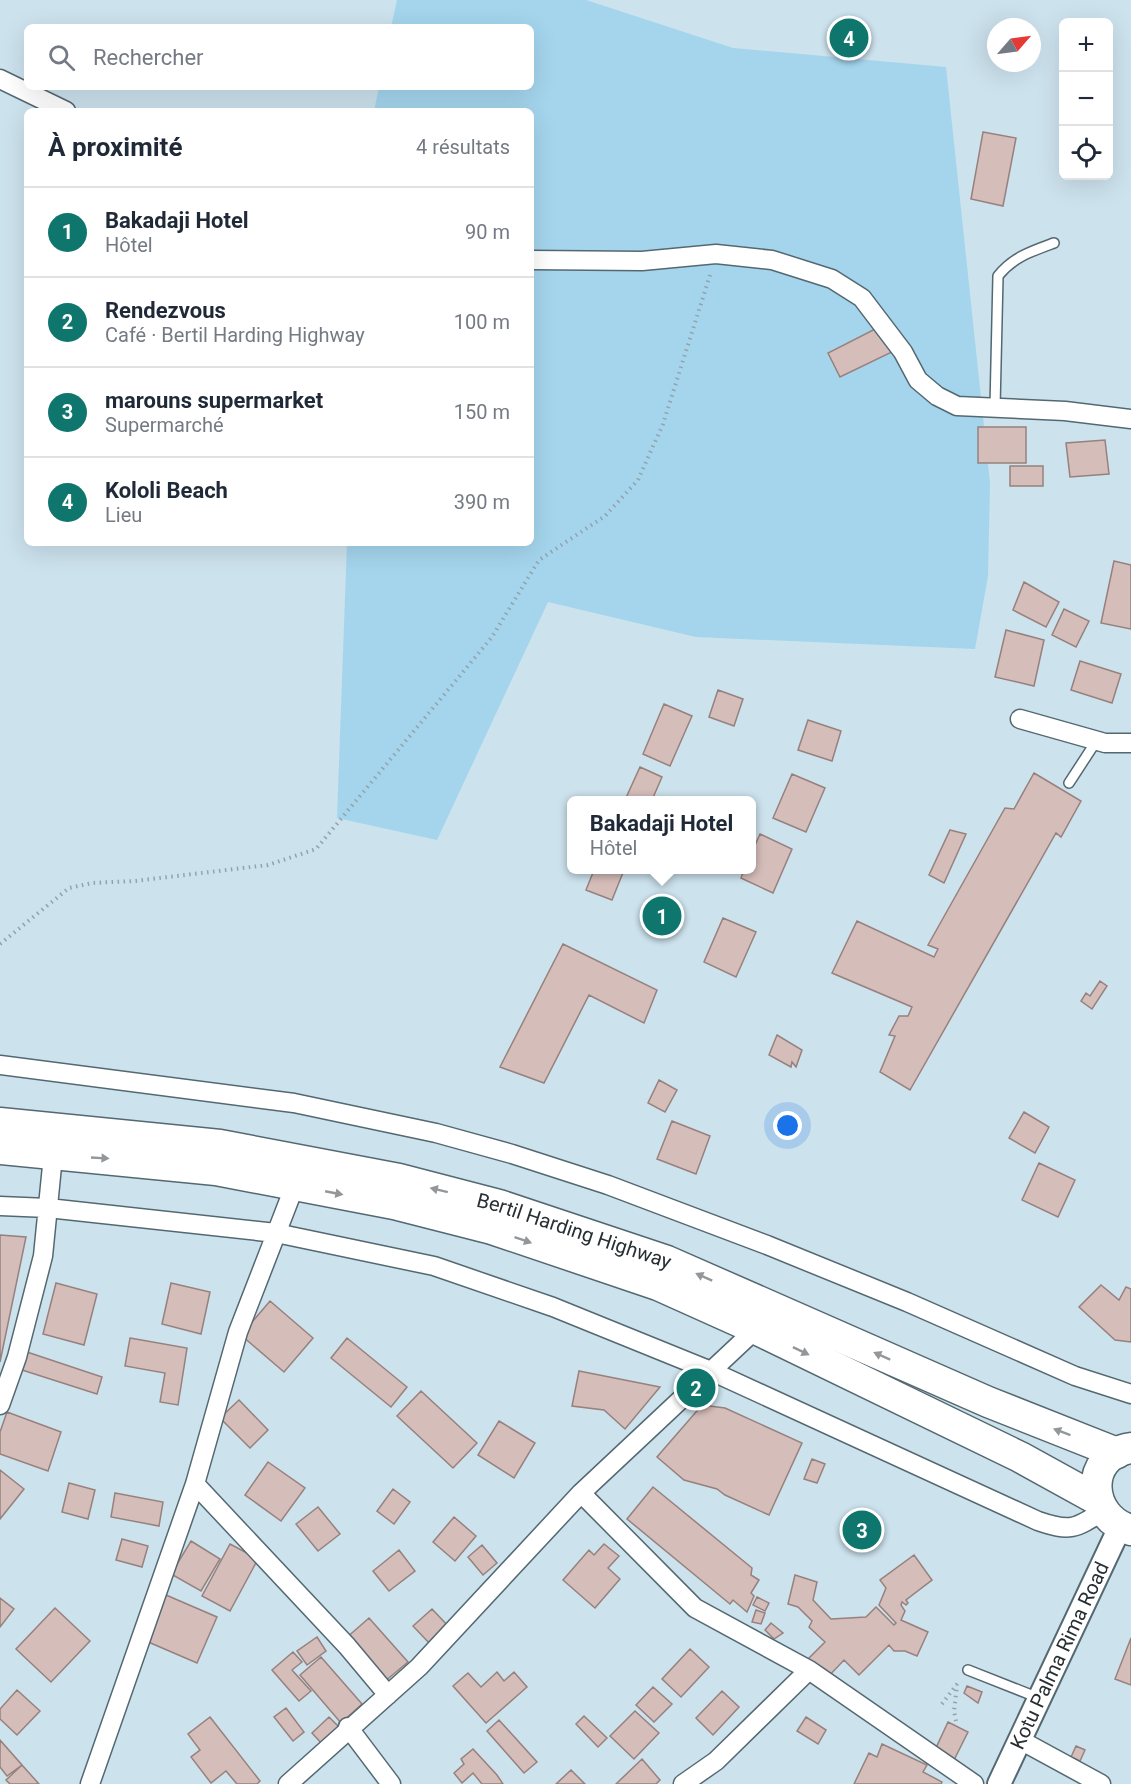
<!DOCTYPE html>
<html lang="fr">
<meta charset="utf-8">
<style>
:root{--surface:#fff;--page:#f2f2f3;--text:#1f2937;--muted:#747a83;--line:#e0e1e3;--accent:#0f766e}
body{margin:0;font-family:Roboto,sans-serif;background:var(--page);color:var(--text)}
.controls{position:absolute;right:18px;top:18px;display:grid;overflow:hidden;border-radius:9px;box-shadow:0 6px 24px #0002}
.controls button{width:54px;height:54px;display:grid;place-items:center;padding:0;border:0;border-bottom:2px solid var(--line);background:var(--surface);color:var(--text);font:30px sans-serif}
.compass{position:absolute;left:987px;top:18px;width:54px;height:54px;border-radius:50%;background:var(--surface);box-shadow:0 6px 24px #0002;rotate:62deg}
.you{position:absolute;left:788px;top:1126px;width:21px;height:21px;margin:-15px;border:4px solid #fff;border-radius:50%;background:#1a73e8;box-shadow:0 0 0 9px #1a73e833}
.badge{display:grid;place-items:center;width:39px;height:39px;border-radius:50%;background:var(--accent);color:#fff;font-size:20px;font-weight:700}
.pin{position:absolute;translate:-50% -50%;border:3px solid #fff;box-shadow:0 2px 6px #0006}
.popup{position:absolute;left:567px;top:796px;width:189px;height:78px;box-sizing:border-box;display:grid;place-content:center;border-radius:9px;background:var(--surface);filter:drop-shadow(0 2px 4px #0005);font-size:20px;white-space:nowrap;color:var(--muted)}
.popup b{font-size:22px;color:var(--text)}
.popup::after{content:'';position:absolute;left:50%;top:100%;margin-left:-12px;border:12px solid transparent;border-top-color:var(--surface)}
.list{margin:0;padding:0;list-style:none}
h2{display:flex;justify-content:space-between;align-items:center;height:78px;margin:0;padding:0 24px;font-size:26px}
h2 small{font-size:20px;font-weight:400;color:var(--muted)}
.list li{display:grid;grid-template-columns:39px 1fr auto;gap:18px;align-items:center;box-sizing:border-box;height:90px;padding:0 24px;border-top:2px solid var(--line)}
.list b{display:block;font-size:22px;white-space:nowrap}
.list p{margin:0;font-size:20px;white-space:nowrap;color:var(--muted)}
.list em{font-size:20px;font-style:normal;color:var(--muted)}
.icon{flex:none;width:33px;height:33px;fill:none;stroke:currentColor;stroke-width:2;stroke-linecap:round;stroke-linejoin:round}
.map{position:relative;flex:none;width:1131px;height:1784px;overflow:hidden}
.search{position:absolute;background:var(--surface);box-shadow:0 6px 24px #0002;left:24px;top:24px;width:510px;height:66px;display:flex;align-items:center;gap:15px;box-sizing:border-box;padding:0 21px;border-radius:9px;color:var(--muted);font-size:22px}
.panel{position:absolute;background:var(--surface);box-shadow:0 6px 24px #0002;left:24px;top:108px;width:510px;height:438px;border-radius:9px}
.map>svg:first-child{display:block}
</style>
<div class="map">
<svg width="1131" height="1784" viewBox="0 0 1131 1784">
<rect width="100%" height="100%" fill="#cce2ed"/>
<path fill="#a4d5ed" d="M397,0H586L733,48L946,67L990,483L988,576L975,649L696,637L548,602L437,840L337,818L347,543H531V111H374L379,87H531V27H391Z"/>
<path fill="#d5bdb9" stroke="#97817e" stroke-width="1.5" d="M983,132L1016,138L1003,206L971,199Z
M881,326L894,351L840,377L828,353Z
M978,427H1026V463H978Z
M1105,440L1109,474L1070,477L1066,443Z
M1010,466H1043V486H1010Z
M1114,561L1131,565V629L1101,623Z
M1024,582L1059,602L1046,627L1013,610Z
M1064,609L1089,621L1076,647L1052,635Z
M1006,630L1044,640L1034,686L995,677Z
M1080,661L1121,674L1112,703L1071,690Z
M718,690L743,699L734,726L709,717Z
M664,704L692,716L670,766L643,754Z
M808,720L841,731L832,761L798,750Z
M640,767L662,777L652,800H625Z
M1034,773L1081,801L1061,837L1056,833L910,1090L880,1072L895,1036L889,1035L899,1016H908L912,1007L832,973L857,921L934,957L938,949L928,945L1005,808L1014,809Z
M792,774L825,788L806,832L773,818Z
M950,830L966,834L944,883L929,875Z
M760,834L792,849L773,893L741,878L744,870H752V852Z
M594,870H624L612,900L586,890Z
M723,918L756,932L736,977L704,962Z
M563,944L657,990L644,1023L589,995L544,1083L500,1067Z
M1100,981L1107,986L1092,1009L1081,1001L1086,993L1090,996Z
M777,1035L802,1050L796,1067L792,1062L791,1067L769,1055Z
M659,1080L677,1090L665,1112L648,1103Z
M1024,1112L1049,1127L1035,1153L1009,1138Z
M672,1121L710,1136L696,1174L657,1159Z
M1039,1163L1075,1180L1058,1217L1022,1200Z
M0,1235L26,1237L0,1362Z
M56,1283L97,1294L84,1345L43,1334Z
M171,1283L210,1292L201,1334L162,1324Z
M1101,1285L1119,1300L1126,1287L1131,1289V1342L1115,1340L1079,1307Z
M270,1301L313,1338L284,1372L241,1335Z
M130,1338L187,1348L178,1405L160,1402L165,1373L125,1366Z
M347,1338L407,1387L391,1407L331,1358Z
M27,1352L102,1377L97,1394L22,1370Z
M579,1371L660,1387L625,1429L604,1410L572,1406Z
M421,1391L477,1443L453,1468L397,1416Z
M239,1400L268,1430L250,1448L220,1418Z
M702,1405L725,1408L802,1443L769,1515L725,1495L717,1489L684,1480L657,1457Z
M7,1412L61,1432L48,1471L0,1454V1432Z
M499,1421L535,1443L514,1478L478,1455Z
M812,1459L825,1464L817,1483L804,1479Z
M268,1462L305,1488L281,1521L245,1495Z
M0,1470L24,1489L0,1519Z
M69,1483L95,1490L88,1519L62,1512Z
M653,1487L752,1568L751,1575L759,1580L751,1593L754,1596L747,1612L733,1600L730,1604L627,1519Z
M393,1489L410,1502L394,1524L377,1511Z
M115,1493L163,1502L159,1526L111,1517Z
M318,1507L340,1534L318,1551L296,1524Z
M454,1517L476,1536L455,1561L433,1542Z
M122,1539L148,1546L142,1567L116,1560Z
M191,1541L220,1559L201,1591L171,1574Z
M230,1544L258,1559L230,1611L202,1596Z
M604,1544L619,1556L608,1568L620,1579L595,1608L563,1580L589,1550L594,1555Z
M482,1545L497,1563L483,1575L468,1557Z
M399,1550L415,1571L389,1591L373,1571Z
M914,1555L932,1580L906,1600L908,1603L906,1605L902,1602L901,1605L905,1611L901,1620L928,1632L917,1656L905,1651H894L889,1645L859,1675L844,1660L827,1678L808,1659L825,1642L809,1627L812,1621L798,1607L788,1604L795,1575L817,1582L813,1600L831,1619L866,1617L876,1607L894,1625L896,1623L879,1605L886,1588L880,1580Z
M166,1595L217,1617L197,1663L146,1641Z
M757,1597L769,1603L765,1611L753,1605Z
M0,1598L14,1609L0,1627Z
M55,1608L90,1641L51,1682L16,1649Z
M432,1609L451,1629L432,1646L413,1626Z
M756,1610L765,1613L761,1624L752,1622Z
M369,1618L408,1662L384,1682L345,1639Z
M771,1623L783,1633L774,1639L765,1630Z
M317,1637L326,1651L307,1665L297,1651Z
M1131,1638V1685L1115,1679Z
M690,1649L709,1667L681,1697L662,1679Z
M293,1652L302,1662L292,1670L311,1691L299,1701L272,1670Z
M321,1657L362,1704L341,1723L300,1675Z
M497,1672L504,1681L514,1672L527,1687L486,1723L453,1686L468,1673L481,1687Z
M967,1686L982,1692L978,1703L964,1693Z
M653,1687L672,1704L654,1722L636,1705Z
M17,1690L40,1711L17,1735L0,1719V1709Z
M722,1691L739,1707L713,1735L696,1718Z
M286,1708L304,1732L293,1741L274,1717Z
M635,1711L659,1733L634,1759L610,1736Z
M584,1716L607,1738L598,1747L576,1724Z
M210,1717L260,1781L257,1784H237L226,1771L211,1783L191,1757L200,1750L188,1734Z
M329,1717L342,1730L324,1746L312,1733Z
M806,1717L826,1730L818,1744L797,1731Z
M499,1720L537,1762L524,1773L487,1731Z
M948,1722L968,1732L954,1760L935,1750Z
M0,1740L22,1765L7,1776L0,1767Z
M882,1744L927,1765L923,1772L942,1782L941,1784H854L869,1753L877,1757Z
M1076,1746L1085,1750L1080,1761L1071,1757Z
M473,1749L497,1775L503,1784H482L473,1773L462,1783L454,1773L464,1764L461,1759Z
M642,1759L660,1780L656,1784H616Z
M22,1765L39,1784H10L6,1780Z
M571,1770L585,1784H556Z"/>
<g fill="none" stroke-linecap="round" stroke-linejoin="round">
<defs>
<path id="service" d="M995,407L998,276C1013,257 1032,251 1054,243
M1069,783L1097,740
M968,1670L1039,1698"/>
<path id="minor" d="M0,79L66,111
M531,260L642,261L716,254L772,260L832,279L862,298L903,352L918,380L937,396L957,406L1065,411L1131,419
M1020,719L1105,743H1131
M0,1065L294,1103L436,1133L512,1154L608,1185L767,1245L907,1302L1075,1376L1131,1394
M0,1206L48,1208L276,1233L434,1266L553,1307L711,1371L1038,1521C1070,1532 1075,1529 1103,1511
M0,1405L17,1357L43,1256L53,1156
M195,1484L347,1646L388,1695
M581,1493L695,1608L809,1670L974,1784
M348,1727L391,1784
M1020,1740L1101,1784
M90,1784L195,1484L238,1332L295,1185
M288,1784L419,1667L581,1493L756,1329
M683,1784L716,1761L809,1670"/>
<g id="tertiary">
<path id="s1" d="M999,1784L1120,1527"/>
</g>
<g id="primary">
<path id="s2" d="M0,1123L220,1145L399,1179L499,1205L667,1261L988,1402L1117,1453"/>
<path d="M0,1149L216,1170L394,1204L492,1229L658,1285L756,1329L1020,1457L1098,1500"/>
<path d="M1131,1448C1083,1455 1087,1518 1131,1530"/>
</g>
</defs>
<use href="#service" stroke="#546871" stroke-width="12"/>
<use href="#minor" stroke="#546871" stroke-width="21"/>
<use href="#tertiary" stroke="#546871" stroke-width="26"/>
<use href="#primary" stroke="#546871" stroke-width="33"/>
<path stroke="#92a3ac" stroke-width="4" stroke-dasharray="1.5 4.5" stroke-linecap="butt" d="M0,944L69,888L92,883L135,881L268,865L316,849L492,637L539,560L605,516L638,480L663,424L711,272
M942,1704L960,1680
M956,1721L954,1711L957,1685"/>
<use href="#service" stroke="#fff" stroke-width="9"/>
<use href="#minor" stroke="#fff" stroke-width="18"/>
<use href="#tertiary" stroke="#fff" stroke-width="22"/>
<use href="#primary" stroke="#fff" stroke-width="30"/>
</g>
<defs><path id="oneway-solid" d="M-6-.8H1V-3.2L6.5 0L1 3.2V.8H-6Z" transform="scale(1.5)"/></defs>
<g fill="#939799">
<use href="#oneway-solid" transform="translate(100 1158) rotate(3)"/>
<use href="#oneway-solid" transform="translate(439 1190) rotate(-166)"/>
<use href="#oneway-solid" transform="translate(334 1193) rotate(11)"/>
<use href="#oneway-solid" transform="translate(523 1240) rotate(19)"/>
<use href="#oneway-solid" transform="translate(704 1277) rotate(-156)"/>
<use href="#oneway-solid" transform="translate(801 1351) rotate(26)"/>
<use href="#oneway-solid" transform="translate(882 1356) rotate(-156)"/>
<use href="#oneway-solid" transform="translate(1062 1432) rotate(-159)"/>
</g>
<g text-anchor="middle" stroke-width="5" stroke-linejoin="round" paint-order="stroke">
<g font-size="20" fill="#272f33" stroke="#cce2ed">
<text dy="7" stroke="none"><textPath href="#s2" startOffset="586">Bertil Harding Highway</textPath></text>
<text dy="7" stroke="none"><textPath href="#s1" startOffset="142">Kotu Palma Rima Road</textPath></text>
</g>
</g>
</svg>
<div class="controls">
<button>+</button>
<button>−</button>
<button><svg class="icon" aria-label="locate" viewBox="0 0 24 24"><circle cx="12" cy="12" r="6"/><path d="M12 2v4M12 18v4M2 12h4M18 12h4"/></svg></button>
</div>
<svg class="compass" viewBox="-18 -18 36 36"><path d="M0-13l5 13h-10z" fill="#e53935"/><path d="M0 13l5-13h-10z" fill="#747a83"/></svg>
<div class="you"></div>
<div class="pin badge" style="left:662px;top:916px">1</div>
<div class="popup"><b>Bakadaji Hotel</b>Hôtel</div>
<div class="pin badge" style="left:696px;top:1388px">2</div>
<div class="pin badge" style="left:862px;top:1530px">3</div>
<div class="pin badge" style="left:849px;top:38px">4</div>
<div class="search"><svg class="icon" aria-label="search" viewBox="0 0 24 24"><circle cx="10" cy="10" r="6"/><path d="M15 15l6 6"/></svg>Rechercher</div>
<section class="panel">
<h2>À proximité<small>4 résultats</small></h2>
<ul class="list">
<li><span class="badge">1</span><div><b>Bakadaji Hotel</b><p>Hôtel</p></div><em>90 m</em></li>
<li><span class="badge">2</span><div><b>Rendezvous</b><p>Café · Bertil Harding Highway</p></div><em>100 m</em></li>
<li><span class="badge">3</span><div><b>marouns supermarket</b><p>Supermarché</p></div><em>150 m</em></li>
<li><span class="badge">4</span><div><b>Kololi Beach</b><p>Lieu</p></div><em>390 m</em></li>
</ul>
</section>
</div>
